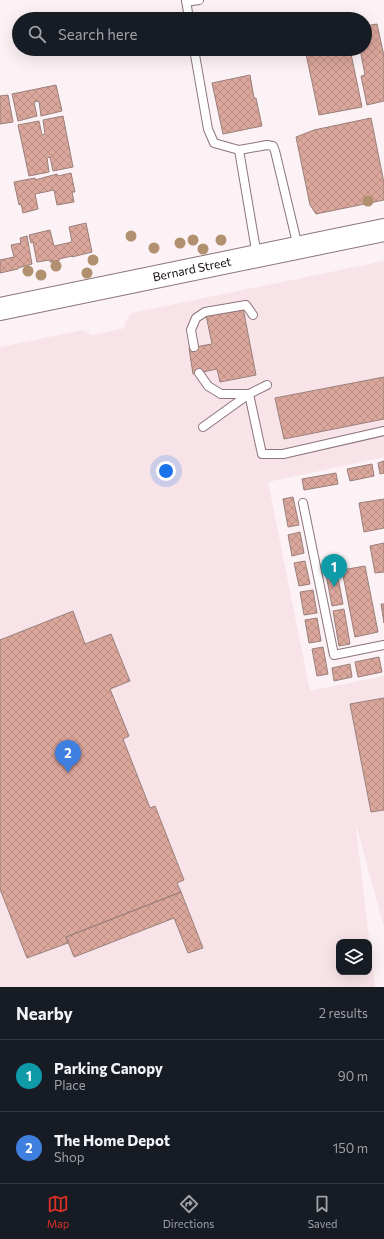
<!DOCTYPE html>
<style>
:root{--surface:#171b24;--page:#20242c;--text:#f1f3f6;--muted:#9ea1a6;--line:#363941;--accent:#d93025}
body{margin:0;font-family:Commissioner,sans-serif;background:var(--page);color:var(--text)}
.controls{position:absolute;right:12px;bottom:12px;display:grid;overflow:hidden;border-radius:8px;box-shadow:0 4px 16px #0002}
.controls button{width:36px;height:36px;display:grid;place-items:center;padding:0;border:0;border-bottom:1px solid var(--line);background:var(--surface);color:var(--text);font:20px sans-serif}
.you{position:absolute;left:166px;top:471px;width:14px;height:14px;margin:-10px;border:3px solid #fff;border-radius:50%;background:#1a73e8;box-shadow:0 0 0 6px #1a73e833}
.badge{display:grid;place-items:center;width:26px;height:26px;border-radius:50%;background:var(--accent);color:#fff;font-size:13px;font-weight:700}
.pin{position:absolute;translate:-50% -33px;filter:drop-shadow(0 1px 2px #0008)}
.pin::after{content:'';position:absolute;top:21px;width:14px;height:12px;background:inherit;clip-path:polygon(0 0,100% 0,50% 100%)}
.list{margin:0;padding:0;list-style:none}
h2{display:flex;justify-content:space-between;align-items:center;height:52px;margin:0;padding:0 16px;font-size:17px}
h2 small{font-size:13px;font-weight:400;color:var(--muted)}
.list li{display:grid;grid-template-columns:26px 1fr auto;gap:12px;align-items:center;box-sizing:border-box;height:72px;padding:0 16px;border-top:1px solid var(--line)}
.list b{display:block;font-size:15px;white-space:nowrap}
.list p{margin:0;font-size:13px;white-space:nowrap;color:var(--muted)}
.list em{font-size:13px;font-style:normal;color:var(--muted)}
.icon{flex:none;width:22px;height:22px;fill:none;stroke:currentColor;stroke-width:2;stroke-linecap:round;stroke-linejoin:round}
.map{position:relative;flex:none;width:384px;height:987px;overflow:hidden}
.search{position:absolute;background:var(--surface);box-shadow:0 4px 16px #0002;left:12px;right:12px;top:12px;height:44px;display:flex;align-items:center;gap:10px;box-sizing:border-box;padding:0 14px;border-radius:22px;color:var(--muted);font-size:15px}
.sheet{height:196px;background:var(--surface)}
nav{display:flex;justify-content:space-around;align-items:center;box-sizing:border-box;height:56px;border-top:1px solid var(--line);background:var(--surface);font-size:11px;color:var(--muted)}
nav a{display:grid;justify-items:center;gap:2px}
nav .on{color:var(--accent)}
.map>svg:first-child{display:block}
</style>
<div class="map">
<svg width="384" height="987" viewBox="0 0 384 987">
<defs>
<pattern id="building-cross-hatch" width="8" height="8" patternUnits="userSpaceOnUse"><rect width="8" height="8" fill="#dba69b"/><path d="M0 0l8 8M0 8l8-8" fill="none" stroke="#bb8e84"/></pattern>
</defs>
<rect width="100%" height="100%" fill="#fcf1f4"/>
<path fill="#f8e3e8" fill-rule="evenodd" d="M384,261V457L268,482L310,691L384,676V927L355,821L375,987H0V347L83,330L92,335L125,328L124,324L131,313ZM339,942H369V972H339Z"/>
<path fill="url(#building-cross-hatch)" stroke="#99807b" d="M377,24L384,56V101L367,105L361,76L365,75L360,49H365V26Z
M305,49H350L362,107L319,115Z
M250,75L254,98H256L262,126L223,134L212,83Z
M56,85L62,111L41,116L39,101L34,102L37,116L18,121L12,94Z
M8,95L13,122L0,124V96Z
M63,116L73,167L53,171L50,157L47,158L49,172L29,176L18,125L39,121L42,135L45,134L43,120Z
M371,118L384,183V200L316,214L310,205L296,137L314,130Z
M71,173L75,192H72L74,202L57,205L54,190L35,194L38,209L23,213L21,204L19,205L14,182L35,178V180L57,174L58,176Z
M86,223L92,252L72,257V256L59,259L60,260L50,262V260L37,262L33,242L31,243L29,235L50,230L54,246L72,242L69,227Z
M27,236L32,264L18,268V269L0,273V260L14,257L11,245L21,243L20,238Z
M243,308L256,375L220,382L217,369L193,374L189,348L212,344L206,315Z
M384,377V419L284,439L275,398Z
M384,461V473L380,474L378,463Z
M372,464L374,476L350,481L347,469Z
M336,473L338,484L304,490L302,479Z
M293,497L299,525L288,527L283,499Z
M384,499V528L364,532L359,503Z
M300,532L304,553L292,556L288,535Z
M384,543V572L375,573L370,546Z
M305,561L310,584L299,586L294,563Z
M365,566L378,632L355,637L342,570Z
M336,567L343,604L332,606L325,569Z
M313,590L317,613L304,615L300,592Z
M381,604H384V623Z
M344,609L350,644L339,646L333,611Z
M73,611L85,644L111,634L130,681L110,689L129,736L123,739L150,808L155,806L184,880L177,883L181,892L66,937L68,943L27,958L0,889V640Z
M317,618L321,641L309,643L305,620Z
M323,647L328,674L317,676L312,649Z
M379,657L382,672L358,677L355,662Z
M350,664L352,677L334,681L332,668Z
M384,698V810L371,812L350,704Z
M181,892L203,948L188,953L174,918L74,957L66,937Z"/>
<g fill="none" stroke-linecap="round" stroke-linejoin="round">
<defs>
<path id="lane" d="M186,0L189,19
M186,2L199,0
M194,49L208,129L214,143L239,150
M257,256L239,150L267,145L273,146L275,151L298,247
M194,347L191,330L196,318L205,312L246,305L253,315
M199,373L208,386L221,394H249L262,454H283L384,431
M203,427L249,394L267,385
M303,503L334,655L384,645"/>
<g id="secondary">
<path id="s1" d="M0,309L384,230"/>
</g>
</defs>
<use href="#lane" stroke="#8c747a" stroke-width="10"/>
<use href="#secondary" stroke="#8c747a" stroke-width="24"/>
<use href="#lane" stroke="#fff" stroke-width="8"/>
<use href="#secondary" stroke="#fff" stroke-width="22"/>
</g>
<g fill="#b0906e">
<circle cx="368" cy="201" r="5.5"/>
<circle cx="131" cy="236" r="5.5"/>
<circle cx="193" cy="240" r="5.5"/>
<circle cx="221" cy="240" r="5.5"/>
<circle cx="180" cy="243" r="5.5"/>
<circle cx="154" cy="248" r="5.5"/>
<circle cx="203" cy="249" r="5.5"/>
<circle cx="93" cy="260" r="5.5"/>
<circle cx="56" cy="266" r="5.5"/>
<circle cx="28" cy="271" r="5.5"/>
<circle cx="87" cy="273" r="5.5"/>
<circle cx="41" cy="275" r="5.5"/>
</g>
<g text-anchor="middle" stroke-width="3" stroke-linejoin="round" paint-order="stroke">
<g font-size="12" fill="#160d0f" stroke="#fff">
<text dy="4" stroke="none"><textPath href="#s1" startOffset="196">Bernard Street</textPath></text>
</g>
</g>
</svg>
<div class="controls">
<button><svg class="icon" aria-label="layers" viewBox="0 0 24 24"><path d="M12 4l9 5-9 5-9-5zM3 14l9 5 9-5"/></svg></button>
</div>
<div class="you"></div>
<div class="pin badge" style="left:334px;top:587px;background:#0f9aa8">1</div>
<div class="pin badge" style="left:68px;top:773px;background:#3f7fe0">2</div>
<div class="search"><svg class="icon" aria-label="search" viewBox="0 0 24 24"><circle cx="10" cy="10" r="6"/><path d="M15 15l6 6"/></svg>Search here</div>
</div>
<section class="sheet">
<h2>Nearby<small>2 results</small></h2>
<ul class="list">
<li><span class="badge" style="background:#0f9aa8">1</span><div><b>Parking Canopy</b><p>Place</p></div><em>90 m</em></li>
<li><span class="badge" style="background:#3f7fe0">2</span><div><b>The Home Depot</b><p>Shop</p></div><em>150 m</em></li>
</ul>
</section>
<nav>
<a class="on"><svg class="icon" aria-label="map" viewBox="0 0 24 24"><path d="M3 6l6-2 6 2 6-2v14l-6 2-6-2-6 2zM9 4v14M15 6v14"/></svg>Map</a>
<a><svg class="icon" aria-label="directions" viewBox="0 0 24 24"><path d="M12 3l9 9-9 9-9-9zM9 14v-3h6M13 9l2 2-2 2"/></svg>Directions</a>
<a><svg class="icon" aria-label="saved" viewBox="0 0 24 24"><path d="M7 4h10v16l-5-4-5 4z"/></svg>Saved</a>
</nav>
